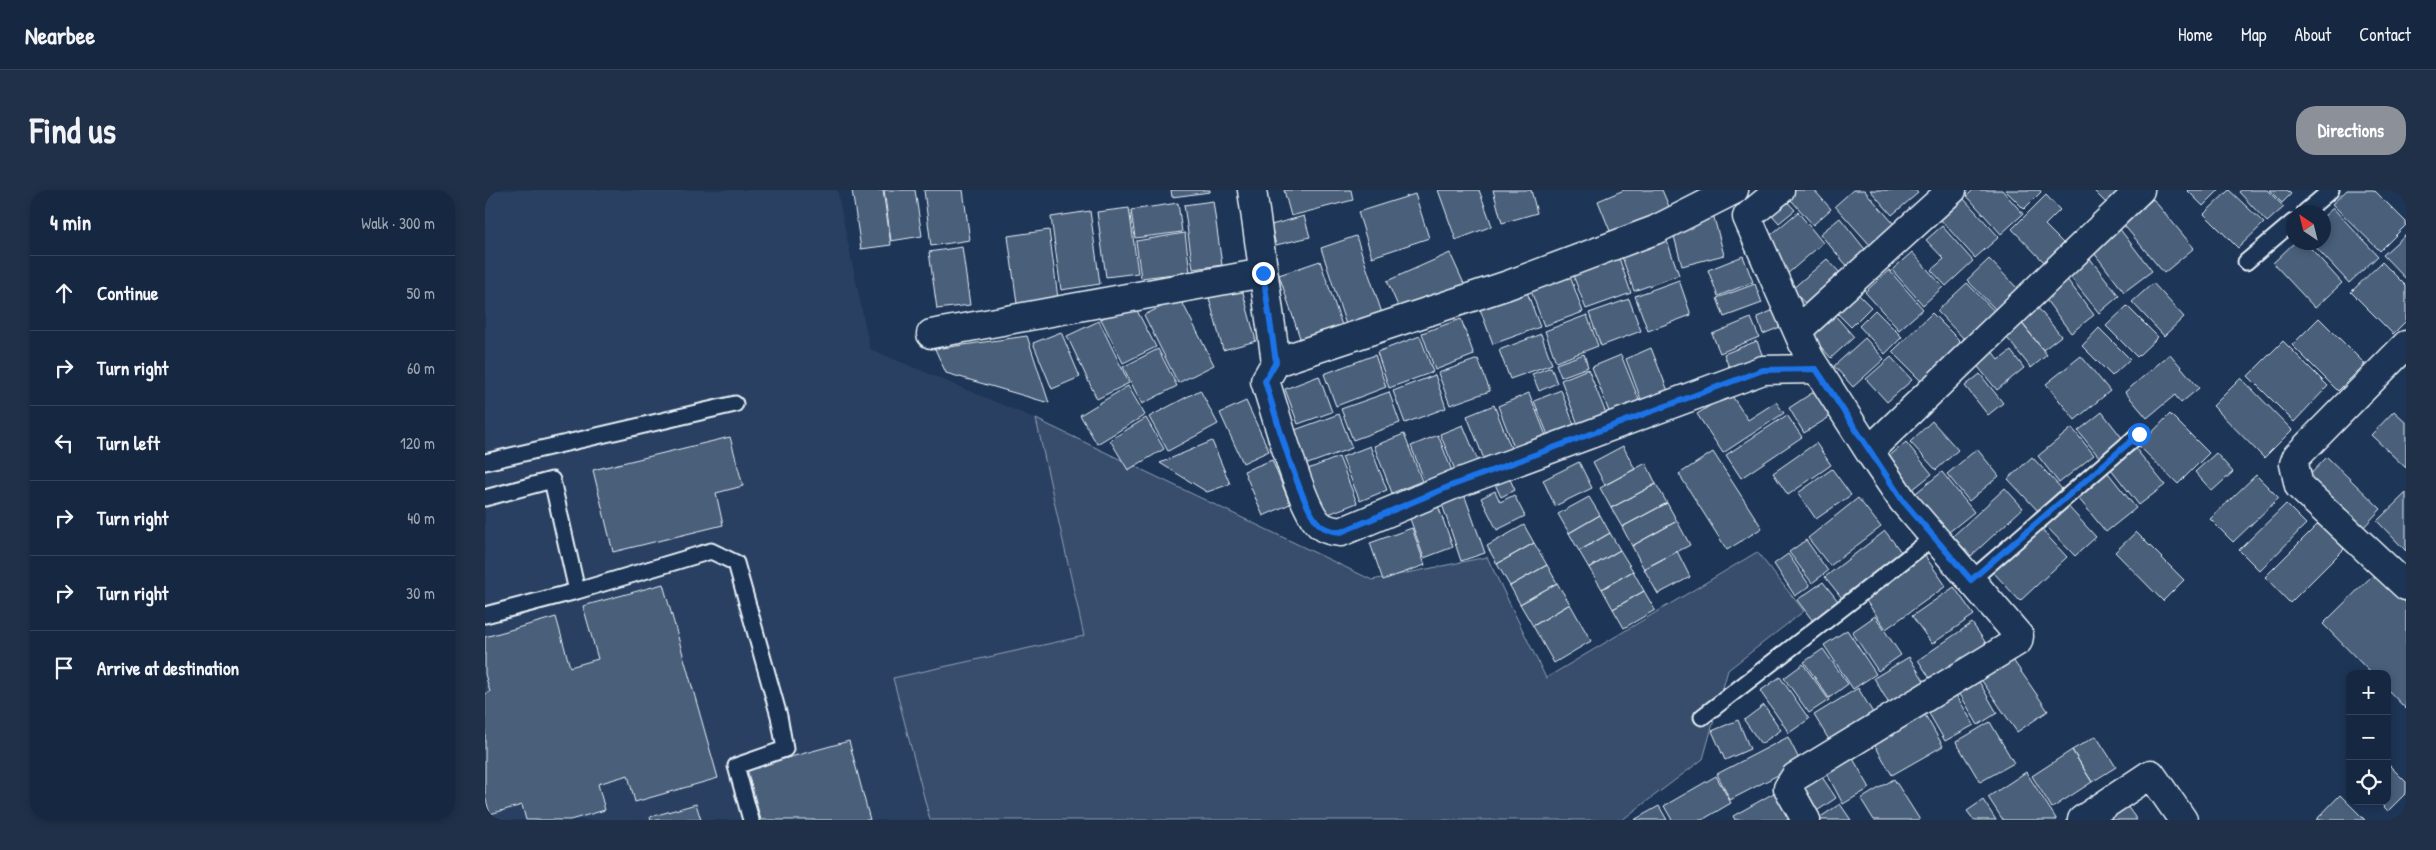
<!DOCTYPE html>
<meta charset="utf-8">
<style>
:root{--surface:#162841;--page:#1f3048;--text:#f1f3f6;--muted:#9ea6b1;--line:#35445a;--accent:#8c9099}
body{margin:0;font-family:"Patrick Hand",sans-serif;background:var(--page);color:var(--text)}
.controls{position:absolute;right:15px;bottom:15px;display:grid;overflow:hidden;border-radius:10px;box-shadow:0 2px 8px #0003}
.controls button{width:45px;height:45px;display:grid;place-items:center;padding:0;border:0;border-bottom:1px solid var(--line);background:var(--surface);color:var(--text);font:25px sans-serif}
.compass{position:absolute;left:1801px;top:15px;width:45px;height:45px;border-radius:50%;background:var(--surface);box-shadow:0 2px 8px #0003;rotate:325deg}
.stop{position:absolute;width:15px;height:15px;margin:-11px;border:4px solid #1a73e8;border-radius:50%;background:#fff}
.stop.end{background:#1a73e8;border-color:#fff;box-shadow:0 1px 5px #0008}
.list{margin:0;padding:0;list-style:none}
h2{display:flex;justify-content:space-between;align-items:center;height:65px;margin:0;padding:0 20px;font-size:21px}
h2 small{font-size:16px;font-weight:400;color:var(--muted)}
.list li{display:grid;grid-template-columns:32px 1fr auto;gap:15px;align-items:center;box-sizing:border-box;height:75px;padding:0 20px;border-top:1px solid var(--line)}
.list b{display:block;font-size:19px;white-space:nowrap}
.list em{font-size:16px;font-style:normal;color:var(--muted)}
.icon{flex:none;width:28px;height:28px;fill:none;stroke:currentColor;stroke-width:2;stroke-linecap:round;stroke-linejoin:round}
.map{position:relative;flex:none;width:1921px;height:630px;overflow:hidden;border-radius:20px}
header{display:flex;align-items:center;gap:30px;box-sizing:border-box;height:70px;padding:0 25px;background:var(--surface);border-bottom:1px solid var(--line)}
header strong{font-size:24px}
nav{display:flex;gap:28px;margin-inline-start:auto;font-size:18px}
.intro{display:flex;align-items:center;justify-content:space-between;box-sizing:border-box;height:120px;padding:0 30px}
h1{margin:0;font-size:35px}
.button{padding:12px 22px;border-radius:20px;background:var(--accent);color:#fff;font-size:18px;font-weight:700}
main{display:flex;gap:30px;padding:0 30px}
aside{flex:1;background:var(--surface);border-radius:20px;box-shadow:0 2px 8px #0003}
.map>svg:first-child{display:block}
</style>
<header>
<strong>Nearbee</strong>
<nav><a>Home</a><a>Map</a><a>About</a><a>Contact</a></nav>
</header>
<div class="intro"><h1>Find us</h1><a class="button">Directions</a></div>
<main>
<aside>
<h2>4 min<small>Walk · 300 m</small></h2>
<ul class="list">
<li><svg class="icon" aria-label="ahead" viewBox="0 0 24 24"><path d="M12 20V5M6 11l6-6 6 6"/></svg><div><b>Continue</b></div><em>50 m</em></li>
<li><svg class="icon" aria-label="right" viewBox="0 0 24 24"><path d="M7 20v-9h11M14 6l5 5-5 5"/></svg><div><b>Turn right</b></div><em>60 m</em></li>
<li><svg class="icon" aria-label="left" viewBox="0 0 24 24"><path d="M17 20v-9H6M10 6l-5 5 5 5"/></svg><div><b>Turn left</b></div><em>120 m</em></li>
<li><svg class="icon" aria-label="right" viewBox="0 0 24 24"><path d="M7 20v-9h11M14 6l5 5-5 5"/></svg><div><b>Turn right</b></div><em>40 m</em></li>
<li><svg class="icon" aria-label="right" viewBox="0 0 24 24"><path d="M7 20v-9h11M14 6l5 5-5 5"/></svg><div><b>Turn right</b></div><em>30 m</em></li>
<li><svg class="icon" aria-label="arrive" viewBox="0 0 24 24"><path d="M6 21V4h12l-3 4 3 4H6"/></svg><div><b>Arrive at destination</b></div></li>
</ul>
</aside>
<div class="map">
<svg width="1921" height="630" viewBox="0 0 1921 630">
<rect width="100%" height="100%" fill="#1d3557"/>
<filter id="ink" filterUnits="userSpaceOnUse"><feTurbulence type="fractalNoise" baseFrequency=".02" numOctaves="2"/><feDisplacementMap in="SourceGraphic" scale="10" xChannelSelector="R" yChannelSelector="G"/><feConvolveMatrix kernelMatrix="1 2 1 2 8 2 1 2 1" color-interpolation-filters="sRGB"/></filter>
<g filter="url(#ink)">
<path fill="#2a4162" d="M0,0H352L385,159L551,229L887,390L626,630H0Z"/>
<path fill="#374d6c" stroke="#909fb2" d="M551,229L887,390L1002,367L1061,488L1272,362L1319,421L1243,480L1218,569L1137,630H445L408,488L599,446Z"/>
<path fill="#495e7a" stroke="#e8f1f8" d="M367,0H398L406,55L376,59Z
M399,0H430L437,46L406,51Z
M439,0H478L485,50L446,56Z
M686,0H725V2L687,7Z
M799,0H866L868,10L806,26Z
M953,0H994L1007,36L971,50Z
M1008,0H1046L1052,23L1017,33Z
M1139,0H1177L1186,21L1127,46L1113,11Z
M1303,0H1329L1346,19L1328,35L1300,3Z
M1368,0H1379L1409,34L1385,55L1350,16Z
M1385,0H1430L1433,3L1407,25Z
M1488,0H1517L1538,24L1516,44L1482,6Z
M1520,0H1555L1556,2L1539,19Z
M1608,0H1636L1622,14Z
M1702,0H1734L1718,16Z
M1744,0L1779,33L1753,58L1719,24Z
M1756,0H1782L1799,17L1782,32L1754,2Z
M1784,0H1802L1806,4L1797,13Z
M1862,0H1889L1921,32V35L1895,61L1847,14Z
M930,4L944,48L887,67L873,22Z
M1296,5L1310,20L1294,33L1281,18Z
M1561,5L1575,20L1560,35L1578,53L1559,72L1527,39Z
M1478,8L1514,47L1490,68L1455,29Z
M1668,9L1709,58L1679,83L1638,34Z
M728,11L737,75L708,79L699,15Z
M693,13L697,42L650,48L646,20Z
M644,18L653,83L621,87L612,22Z
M1848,18L1893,66L1864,93L1826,52H1838V27Z
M605,21L615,94L576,100L566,27Z
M1313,22L1338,53L1301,85L1275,54Z
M1228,24L1239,65L1197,76L1186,35Z
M819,26L825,47L791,55L786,35Z
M1355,28L1383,63L1364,78L1335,44Z
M1457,36L1488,71L1461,96L1446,80L1459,69L1441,50Z
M1634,38L1667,81L1639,102L1606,59Z
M564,40L574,116L533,121L523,46Z
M700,43L705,82L656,88L651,51Z
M1921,44V89L1898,65Z
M871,46L898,126L862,138L836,58Z
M1182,51L1194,85L1149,101L1137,67Z
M1810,52H1820L1857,93L1830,118L1788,73Z
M477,57L485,115L452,119L444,62Z
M1427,62L1458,97L1438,115L1407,80Z
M965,63L980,96L917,125L902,91Z
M1258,66L1268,92L1233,106L1223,80Z
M1603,66L1634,106L1614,123L1582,83Z
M1134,68L1146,103L1101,119L1088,85Z
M1342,69L1357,85L1322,116L1307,99Z
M1504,69L1535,101L1513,122L1482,90Z
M835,71L860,144L818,157L794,85Z
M1897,72L1921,96V131L1908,144L1866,102Z
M1404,80L1438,119L1414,140L1380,102Z
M1085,86L1098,122L1059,136L1046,101Z
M1581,88L1609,125L1586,143L1558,106Z
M1194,90L1206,125L1163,141L1150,106Z
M1482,93L1514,126L1485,155L1452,121Z
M1668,93L1699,127L1679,146L1647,112Z
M1270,94L1277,113L1239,127L1232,108Z
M757,99L771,151L738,160L724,108Z
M1042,102L1055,137L1008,154L995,119Z
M1373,104L1386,117L1366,137L1353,124Z
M695,108L729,175L693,193L659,125Z
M1144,109L1156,141L1116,156L1104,123Z
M648,113L671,157L638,173L616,129Z
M1549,113L1576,146L1558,160L1537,133L1543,128L1538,122Z
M1642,116L1673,147L1652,167L1621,136Z
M1294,118L1300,135L1278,144L1272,127Z
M1390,120L1417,147L1400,164L1374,136Z
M1347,122L1369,147L1346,168L1323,143Z
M1447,123L1481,157L1441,196L1407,162Z
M1102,125L1113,156L1071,172L1060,141Z
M1531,126L1562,165L1546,178L1515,139Z
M1266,128L1274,147L1235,163L1227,144Z
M1834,128L1880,174L1853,201L1807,155Z
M976,129L989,165L950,180L937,143Z
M614,131L644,193L612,209L582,146Z
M1614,138L1645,169L1627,186L1597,156Z
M576,142L595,187L567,199L548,153Z
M1056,144L1067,174L1025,189L1014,160Z
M542,146L564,213L461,183L450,159Z
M935,146L948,182L904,198L892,162Z
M1380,148L1399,169L1368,197L1349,176Z
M1272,151L1278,167L1245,180L1239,164Z
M1798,151L1843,196L1809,232L1763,186Z
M1501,154L1514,170L1526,161L1539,178L1512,200L1485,167Z
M1166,158L1183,201L1157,212L1141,169Z
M673,159L692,196L657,214L638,177Z
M1099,164L1103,177L1076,187L1071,174Z
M1685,164L1714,198L1696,213L1690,205L1662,228L1640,202Z
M890,165L901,197L851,216L839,184Z
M1136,165L1156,215L1126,227L1107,177Z
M1596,166L1625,201L1590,230L1561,194Z
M1406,167L1427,190L1402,212L1381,189Z
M993,169L1005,201L965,215L953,183Z
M1066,177L1072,193L1054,201L1047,184Z
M1103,179L1122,226L1094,237L1076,190Z
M1495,184L1518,213L1503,225L1480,196Z
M950,185L961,218L920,233L908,201Z
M834,186L847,222L813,234L800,199Z
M1756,188L1807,240L1779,268L1728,216Z
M643,196L660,225L612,254L595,225Z
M715,200L733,234L683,261L664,227Z
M1076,200L1089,235L1063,245L1049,211Z
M1330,201L1346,226L1319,243L1304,218Z
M904,202L915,233L868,250L856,219Z
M1044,203L1064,253L1032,265L1013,216Z
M1245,203L1263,230L1291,212L1299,223L1238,263L1212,224Z
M761,211L784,261L758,273L735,223Z
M1009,215L1028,263L1001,274L982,226Z
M1909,221L1921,232V278L1886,245Z
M1617,222L1638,249L1615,268L1593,241Z
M854,224L867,258L820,275L807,241Z
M1685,224L1724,263L1693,294L1654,256Z
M1302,225L1317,247L1256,288L1241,265Z
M661,228L679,259L643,280L625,250Z
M1447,231L1473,260L1451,280L1425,252Z
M978,235L993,271L970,280L955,244Z
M1587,238L1609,265L1574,293L1553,266Z
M919,244L937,291L907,303L889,256Z
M953,245L967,281L940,292L926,256Z
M245,247L258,296L231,303L238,335L128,362L108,280Z
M727,251L745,294L722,302L675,273Z
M1421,252L1447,284L1427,300L1402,268Z
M1331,253L1346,275L1303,305L1288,283Z
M885,256L902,300L875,311L857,267Z
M1138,256L1150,279L1120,295L1108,272Z
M1492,259L1514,286L1484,311L1462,284Z
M1651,259L1680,295L1654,315L1626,279Z
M1228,262L1277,338L1242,360L1194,284Z
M1731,263L1748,282L1727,301L1710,282Z
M854,267L872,313L841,325L823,279Z
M1547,267L1577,299L1553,321L1523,289Z
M1842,267L1896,319L1874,342L1820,290Z
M787,270L805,314L778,326L759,281Z
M1094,272L1107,298L1070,316L1058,290Z
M1161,273L1171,294L1126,318L1115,298Z
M1347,279L1366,305L1331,329L1313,303Z
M1620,279L1651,318L1621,342L1590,304Z
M1457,282L1489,322L1459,346L1427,306Z
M1023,285L1030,300L1016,307L1009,292Z
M1771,285L1794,308L1748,352L1725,329Z
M1171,294L1182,313L1137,337L1126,318Z
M1520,298L1538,318L1486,366L1468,346Z
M1010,301L1015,312L1029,305L1040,326L1012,340L996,308Z
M1921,303V361L1892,331Z
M979,304L1000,363L976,371L956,311Z
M1104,307L1115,325L1084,343L1073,324Z
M1373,308L1396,337L1345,376L1323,348Z
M952,313L968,357L939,368L923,323Z
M1182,313L1192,331L1147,356L1137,337Z
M1580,313L1611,347L1590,366L1558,333Z
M1801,314L1821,334L1775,381L1754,360Z
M1115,325L1125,343L1094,361L1084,343Z
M1192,331L1205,355L1159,379L1147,356Z
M1834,333L1859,359L1805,413L1780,387Z
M1039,335L1049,353L1012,374L1002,356Z
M927,338L940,375L898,390L885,353Z
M1555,338L1582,367L1535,411L1508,382Z
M1400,341L1420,367L1361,413L1340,387Z
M1651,342L1699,390L1678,411L1630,362Z
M1125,343L1135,360L1104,378L1094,361Z
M1321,350L1343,381L1327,393L1304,362Z
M1049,353L1062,375L1025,396L1012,374Z
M1135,360L1148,381L1117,399L1104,378Z
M1192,361L1205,387L1173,404L1159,379Z
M1438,363L1461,396L1401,439L1377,405Z
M1303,364L1325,396L1310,406L1289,374Z
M1062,375L1072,393L1035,414L1025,396Z
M1148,381L1159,401L1128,419L1117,399Z
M1891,382L1921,413V519L1902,499V484H1887L1838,434Z
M1338,392L1357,416L1331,435L1312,410Z
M1072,393L1085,414L1048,436L1035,414Z
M178,394L233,588L150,612L143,585L113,594L120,620L85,630H41L37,615L5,624L0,607V504L5,502L0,484V447L71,427L85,477L113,469L98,416Z
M1469,397L1489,425L1447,454L1427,426Z
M1159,401L1170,420L1139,438L1128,419Z
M1085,414L1106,451L1069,473L1048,436Z
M1390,426L1416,465L1393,481L1367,442Z
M1487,433L1505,459L1450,496L1433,470Z
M1362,440L1391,484L1368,499L1339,455Z
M1338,459L1363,494L1344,508L1319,472Z
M1424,467L1443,497L1407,519L1389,488Z
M1526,467L1563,521L1532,542L1495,488Z
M1318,474L1344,510L1324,523L1299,488Z
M1295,487L1324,529L1304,543L1275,501Z
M1492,488L1512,523L1493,535L1472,499Z
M1373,498L1393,531L1349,558L1329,525Z
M1470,503L1489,535L1460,551L1442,520Z
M1279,515L1296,540L1276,554L1259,530Z
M1439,523L1458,556L1407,585L1388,552Z
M1253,530L1265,559L1240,570L1227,541Z
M1505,532L1529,573L1495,592L1471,552Z
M1611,546L1631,577L1607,592L1587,560Z
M1303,547L1316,573L1245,610L1232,584Z
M364,551L385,630H276L262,579Z
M1587,560L1607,592L1567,618L1547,586Z
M1367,567L1385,598L1358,614L1341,582Z
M1902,573L1921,592V603L1903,621L1893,611H1902Z
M1333,581L1351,608L1326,625L1307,598Z
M1541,582L1572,630H1518L1503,607Z
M1231,586L1246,613L1217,630H1187L1179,616Z
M1409,589L1435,630H1389L1376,609Z
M1296,599L1307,630H1250L1248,626Z
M1855,605L1880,630H1831Z
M1498,610L1511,630H1489L1482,621Z
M211,614L216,630H166L165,627Z
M1355,614L1366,630H1331Z
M1174,616L1182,630H1149Z
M1642,616L1652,630H1621Z"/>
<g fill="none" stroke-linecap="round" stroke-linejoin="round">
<defs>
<path id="service" d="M1820,22L1846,0
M1761,72L1808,32
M0,272L250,214
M0,308L67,290L92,401
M1486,390L1654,244
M0,425L92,401L226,361L251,373L294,526L300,559L251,576L266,630
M1217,527L1449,347"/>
<path id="minor" d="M767,0L791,172L780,191C790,220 816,318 834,334C840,340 848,341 856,342L968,295L1278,180L1331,179
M1295,0L1262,27L1324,167L1384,261L1418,311L1534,446L1533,451L1310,587L1303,598L1321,630
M1313,140L1467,0
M446,144L778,83
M1921,155L1812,266L1809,274L1814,296L1921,396
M791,172L1023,95L1170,40L1249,0
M1384,261L1655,0
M1597,630L1666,584L1698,630"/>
</defs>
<use href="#service" stroke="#e8f1f8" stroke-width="19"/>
<use href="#minor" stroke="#e8f1f8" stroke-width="31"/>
<use href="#service" stroke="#1d3557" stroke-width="15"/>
<use href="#minor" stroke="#1d3557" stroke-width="28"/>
</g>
</g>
<g fill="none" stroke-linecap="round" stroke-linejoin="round" filter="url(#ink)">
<path stroke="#1a73e8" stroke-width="6" d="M778,83L791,172L780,191C789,220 816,318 834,334C840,340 848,341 856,342L968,295L1278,180L1331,179L1418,311L1486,390L1654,244"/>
</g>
</svg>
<div class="controls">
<button>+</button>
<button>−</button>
<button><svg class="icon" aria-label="locate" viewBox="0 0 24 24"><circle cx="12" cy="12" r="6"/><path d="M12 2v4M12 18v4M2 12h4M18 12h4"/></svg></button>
</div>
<svg class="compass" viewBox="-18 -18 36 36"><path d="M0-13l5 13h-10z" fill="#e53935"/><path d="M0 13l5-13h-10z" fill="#9ea6b1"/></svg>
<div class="stop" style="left:1654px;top:244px"></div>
<div class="stop end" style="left:778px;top:83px"></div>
</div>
</main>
